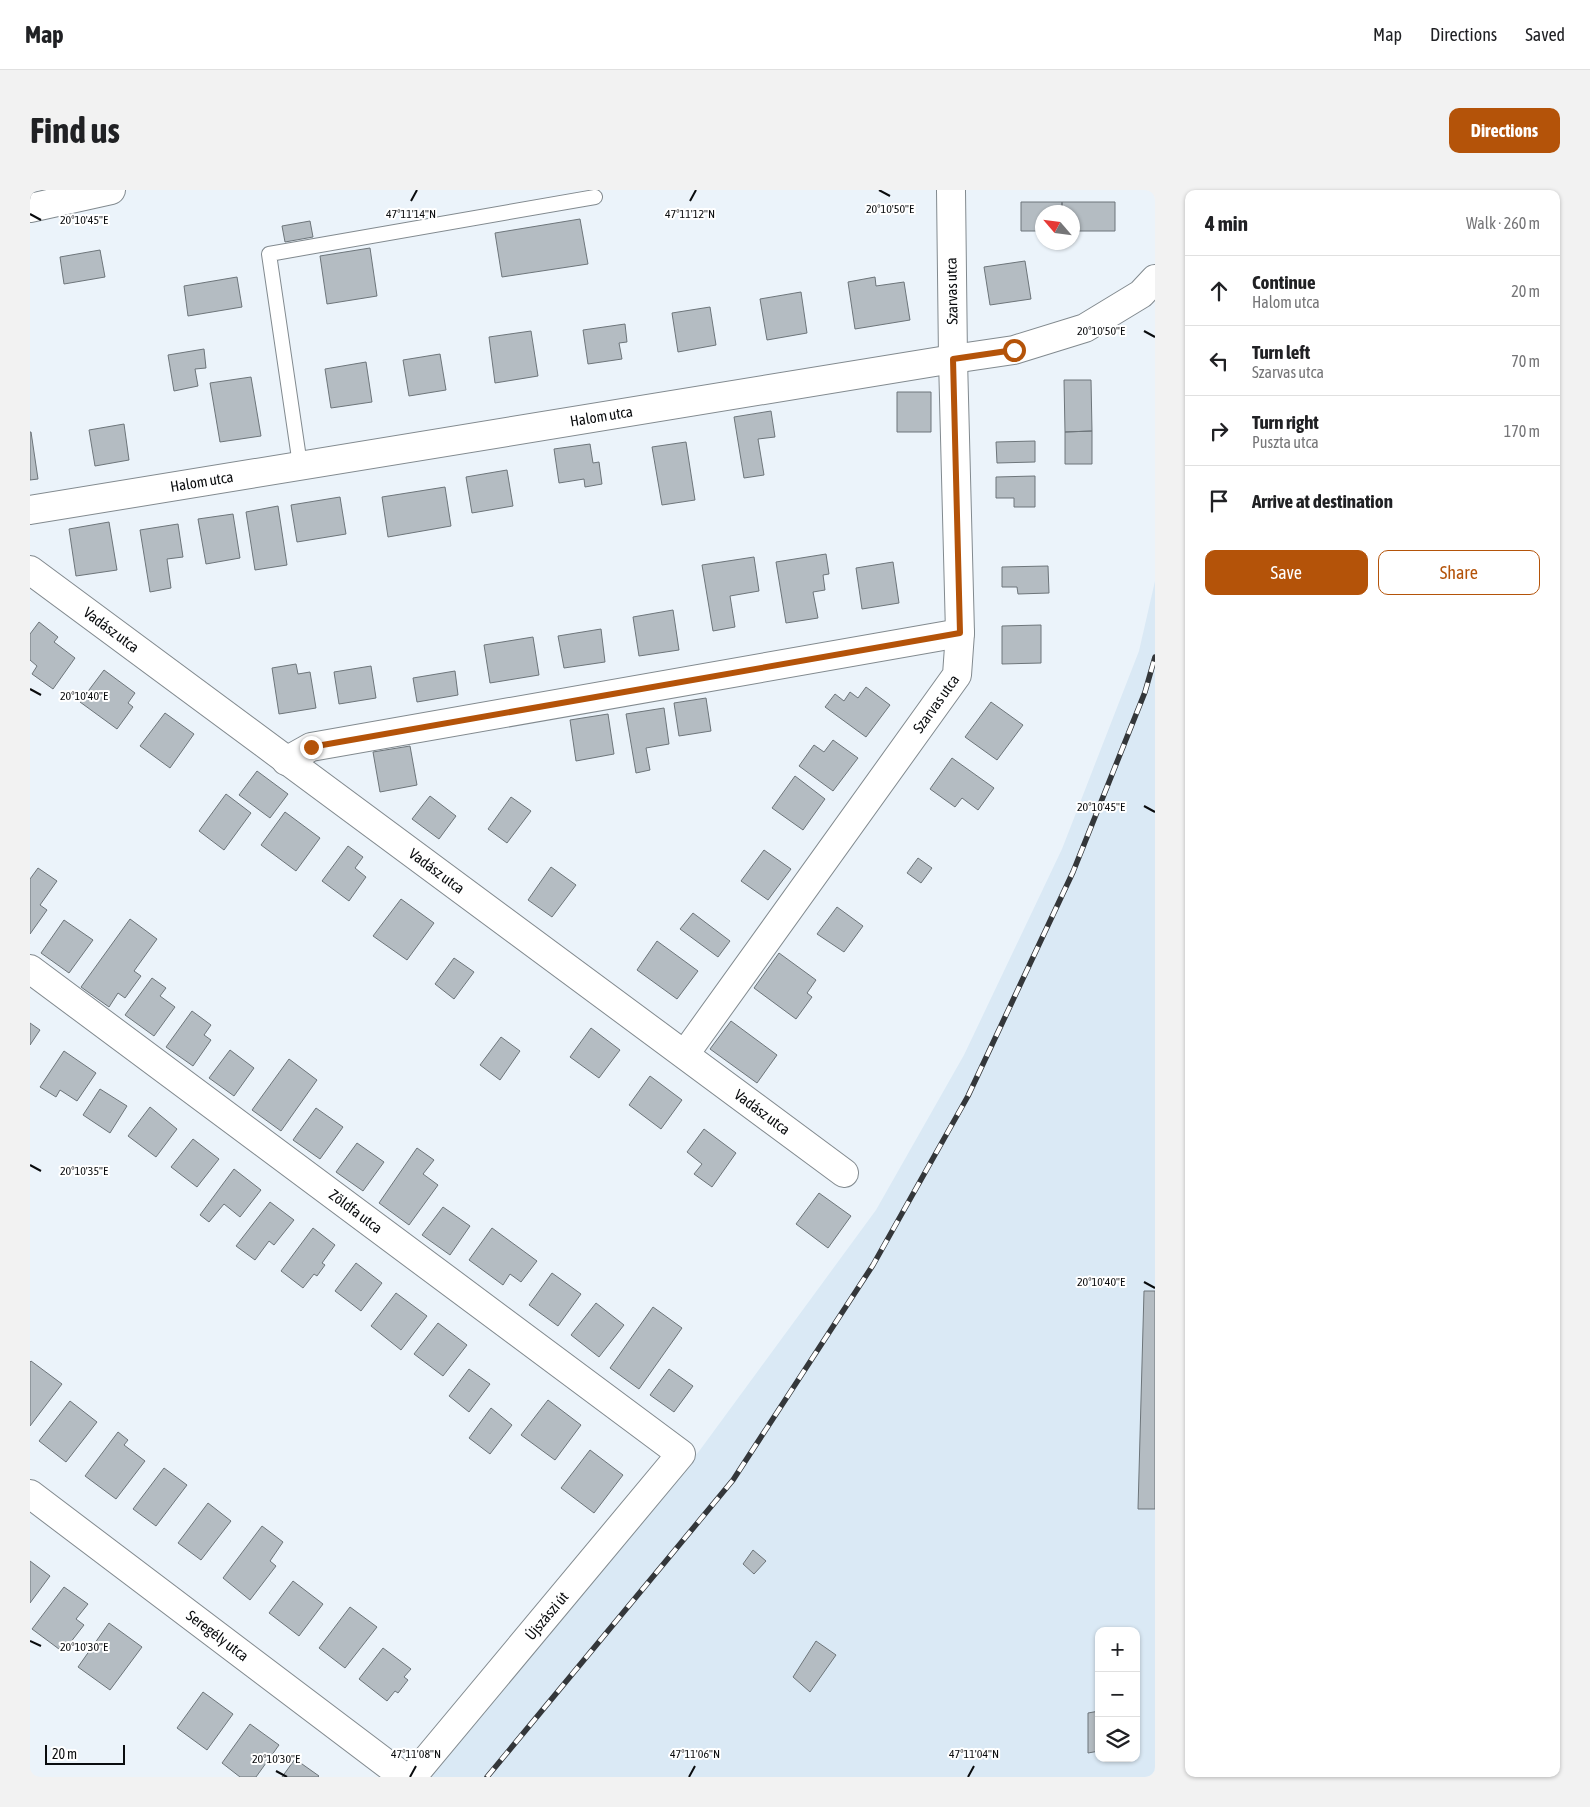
<!DOCTYPE html>
<meta charset="utf-8">
<style>
:root{--surface:#fff;--page:#f2f2f2;--text:#202124;--muted:#757577;--line:#e0e0e0;--accent:#b45309}
body{margin:0;font-family:"Asap Condensed",sans-serif;background:var(--page);color:var(--text)}
.controls{position:absolute;right:15px;bottom:15px;display:grid;overflow:hidden;border-radius:10px;box-shadow:0 1px 4px #0004}
.controls button{width:45px;height:45px;display:grid;place-items:center;padding:0;border:0;border-bottom:1px solid var(--line);background:var(--surface);color:var(--text);font:25px sans-serif}
.compass{position:absolute;left:1005px;top:15px;width:45px;height:45px;border-radius:50%;background:var(--surface);box-shadow:0 1px 4px #0004;rotate:298deg}
.scale{position:absolute;left:15px;bottom:12px;width:80px;box-sizing:border-box;padding-left:5px;border:2px solid #0a0c0e;border-top:0;font-size:14px;line-height:18px;white-space:nowrap;color:#0a0c0e;-webkit-text-stroke:4px #fff;paint-order:stroke}
.stop{position:absolute;width:15px;height:15px;margin:-11px;border:4px solid #b45309;border-radius:50%;background:#fff}
.stop.end{background:#b45309;border-color:#fff;box-shadow:0 1px 5px #0008}
.list{margin:0;padding:0;list-style:none}
h2{display:flex;justify-content:space-between;align-items:center;height:65px;margin:0;padding:0 20px;font-size:21px}
h2 small{font-size:16px;font-weight:400;color:var(--muted)}
.list li{display:grid;grid-template-columns:32px 1fr auto;gap:15px;align-items:center;box-sizing:border-box;height:70px;padding:0 20px;border-top:1px solid var(--line)}
.list b{display:block;font-size:19px;white-space:nowrap}
.list p{margin:0;font-size:16px;white-space:nowrap;color:var(--muted)}
.list em{font-size:16px;font-style:normal;color:var(--muted)}
.actions{display:flex;gap:10px;padding:15px 20px}
.actions a{flex:1;padding:11px 0;border:1px solid var(--accent);border-radius:10px;text-align:center;font-size:18px;color:var(--accent)}
.actions .main{background:var(--accent);color:#fff}
.icon{flex:none;width:28px;height:28px;fill:none;stroke:currentColor;stroke-width:2;stroke-linecap:round;stroke-linejoin:round}
.map{position:relative;flex:none;width:1125px;height:1587px;overflow:hidden;border-radius:10px}
header{display:flex;align-items:center;gap:30px;box-sizing:border-box;height:70px;padding:0 25px;background:var(--surface);border-bottom:1px solid var(--line)}
header strong{font-size:24px}
nav{display:flex;gap:28px;margin-inline-start:auto;font-size:18px}
.intro{display:flex;align-items:center;justify-content:space-between;box-sizing:border-box;height:120px;padding:0 30px}
h1{margin:0;font-size:35px}
.button{padding:12px 22px;border-radius:10px;background:var(--accent);color:#fff;font-size:18px;font-weight:700}
main{display:flex;gap:30px;padding:0 30px}
aside{flex:1;background:var(--surface);border-radius:10px;box-shadow:0 1px 4px #0004}
.map>svg:first-child{display:block}
</style>
<header>
<strong>Map</strong>
<nav><a>Map</a><a>Directions</a><a>Saved</a></nav>
</header>
<div class="intro"><h1>Find us</h1><a class="button">Directions</a></div>
<main>
<div class="map">
<svg width="1125" height="1587" viewBox="0 0 1125 1587">
<rect width="100%" height="100%" fill="#ebf3fa"/>
<path fill="#dae9f5" fill-rule="evenodd" d="M1125,391V1587H396L670,1260L846,1020L934,865L1032,659L1109,461ZM1069,1441H1106V1568H1069Z"/>
<path fill="#b4bcc2" stroke="#6d757a" d="M991,12H1032V22H1012V41H991Z
M1032,12H1085V41H1042V22H1032Z
M550,29L558,74L472,87L465,43Z
M280,31L283,47L255,52L252,36Z
M340,58L347,106L297,114L290,66Z
M70,60L75,87L34,94L30,67Z
M995,71L1001,109L960,115L954,77Z
M207,87L212,117L158,126L154,96Z
M845,87L846,96L874,92L880,130L825,139L818,92Z
M771,102L777,143L737,150L730,109Z
M680,117L686,155L648,162L642,123Z
M595,134L597,152L589,153L592,169L558,174L553,140Z
M501,141L508,186L465,193L459,147Z
M174,159L176,178L165,179L168,196L144,201L138,165Z
M410,164L416,200L379,206L373,170Z
M336,172L342,212L301,218L295,179Z
M221,187L231,246L190,252L180,193Z
M1034,190H1061L1062,241L1035,242Z
M867,202H901V242H867Z
M741,221L745,247L728,249L734,285L714,288L704,227Z
M94,234L99,270L65,276L59,240Z
M1062,241V274H1035V242Z
M1,242L8,289L0,290V242Z
M1005,251V272L967,273L966,252Z
M656,252L665,310L632,315L622,257Z
M560,254L563,273L569,272L572,294L555,297L554,289L529,293L524,259Z
M477,280L483,316L442,323L436,287Z
M1005,286V317H984V308H966V287Z
M415,297L421,336L358,347L352,307Z
M310,307L316,344L267,352L261,315Z
M248,316L257,375L225,380L216,322Z
M203,324L210,368L176,374L168,329Z
M79,332L87,380L46,386L39,339Z
M148,334L153,367L137,369L141,398L120,402L110,340Z
M796,364L799,384L793,385L795,400L783,402L788,428L756,433L746,372Z
M724,367L729,401L700,406L705,437L683,441L672,375Z
M863,372L869,413L832,419L826,378Z
M1018,376L1019,403L988,404L987,397H972V377Z
M643,420L649,460L609,466L603,427Z
M9,432L28,447L24,452L45,468L23,499L2,484L7,476L0,470V444Z
M1011,435V473L972,474V436Z
M571,439L575,472L534,478L528,446Z
M503,447L509,485L460,493L454,455Z
M266,474L268,484L280,482L286,518L249,524L242,478Z
M341,476L346,508L309,514L304,482Z
M74,480L105,503L98,513L103,517L87,539L50,512Z
M425,481L428,505L387,512L383,488Z
M836,497L860,515L836,547L795,517L805,504L814,511L820,502L828,508Z
M676,508L681,541L649,546L644,513Z
M961,512L993,535L967,570L935,547Z
M634,518L639,554L616,558L620,580L606,583L596,524Z
M135,523L164,544L140,578L110,556Z
M578,524L584,564L546,571L540,530Z
M803,550L828,568L803,601L769,576L784,555L794,562Z
M380,556L387,595L350,602L343,562Z
M922,568L964,598L948,620L932,608L925,617L900,599Z
M227,581L258,604L240,628L209,605Z
M765,586L795,609L773,640L742,618Z
M196,604L221,623L194,660L169,641Z
M400,606L426,626L409,649L382,629Z
M481,607L501,621L477,653L458,639Z
M255,622L290,648L266,681L231,655Z
M318,656L333,667L325,678L336,687L319,711L292,691Z
M734,660L761,679L738,710L711,691Z
M888,668L902,678L891,693L877,683Z
M521,677L546,695L522,727L498,710Z
M8,678L27,691L10,715L17,720L0,744V689Z
M371,709L404,733L377,770L343,746Z
M807,717L833,736L814,762L787,744Z
M663,723L700,751L688,767L650,739Z
M100,729L127,749L104,781L111,786L95,808L88,803L79,817L51,797Z
M34,730L63,750L39,783L11,763Z
M627,751L668,781L647,809L607,780Z
M749,763L786,790L777,803L782,807L766,829L724,798Z
M424,768L444,782L424,809L405,794Z
M122,788L136,798L130,806L145,817L124,846L95,825Z
M162,821L181,835L174,845L181,850L163,876L136,857Z
M701,831L747,865L727,893L680,859Z
M0,833L10,840L0,855Z
M561,838L590,860L569,888L540,867Z
M471,847L490,861L470,890L450,875Z
M200,860L224,878L204,906L179,888Z
M34,861L66,883L47,911L30,900L26,907L10,897Z
M259,869L287,890L251,941L222,920Z
M620,886L652,910L631,939L599,915Z
M70,899L97,916L80,943L53,925Z
M120,917L147,939L126,967L98,946Z
M286,918L313,937L290,969L263,950Z
M674,939L706,963L682,997L664,984L672,974L657,962Z
M163,949L189,969L167,997L141,977Z
M327,953L354,972L333,1001L306,982Z
M387,958L404,970L393,984L408,995L379,1035L349,1013Z
M204,979L231,1000L210,1027L194,1014L179,1032L170,1025Z
M789,1003L821,1026L798,1058L766,1034Z
M240,1012L264,1030L244,1055L239,1051L225,1070L206,1056Z
M413,1017L440,1036L420,1065L392,1045Z
M283,1038L305,1055L292,1073L295,1075L287,1086L284,1084L273,1098L251,1081Z
M462,1038L507,1071L491,1092L480,1084L473,1095L439,1070Z
M326,1073L352,1093L331,1121L305,1101Z
M522,1083L551,1104L528,1136L499,1115Z
M1114,1101H1125V1319H1108Z
M366,1103L397,1126L371,1160L341,1136Z
M566,1113L594,1135L569,1167L541,1145Z
M623,1117L652,1138L609,1199L580,1178Z
M408,1133L437,1155L413,1186L384,1164Z
M1,1171L32,1194L0,1236V1172Z
M439,1179L460,1194L439,1222L419,1206Z
M639,1179L663,1196L644,1222L620,1205Z
M518,1210L551,1235L525,1270L491,1245Z
M40,1211L67,1232L36,1272L9,1251Z
M461,1218L482,1235L460,1264L439,1248Z
M88,1242L98,1250L94,1255L115,1271L86,1309L55,1286Z
M560,1260L593,1285L564,1323L531,1298Z
M134,1278L157,1295L126,1336L103,1319Z
M178,1313L201,1331L171,1370L148,1353Z
M232,1336L253,1352L240,1371L246,1376L220,1410L193,1388Z
M723,1360L736,1371L724,1384L713,1374Z
M0,1371L20,1386L0,1413Z
M263,1391L293,1414L269,1446L239,1423Z
M34,1397L58,1414L46,1429L54,1435L33,1462L2,1439Z
M320,1417L347,1437L315,1478L289,1458Z
M79,1433L112,1457L80,1500L48,1477Z
M786,1451L806,1465L780,1502L763,1487Z
M353,1458L381,1479L374,1487L378,1490L368,1503L365,1501L357,1511L329,1489Z
M173,1502L203,1524L177,1560L147,1538Z
M1069,1521V1561L1058,1563V1523Z
M220,1534L249,1555L226,1587H210L192,1573Z
M265,1569L289,1586L288,1587H252Z"/>
<g fill="none" stroke-linecap="round" stroke-linejoin="round">
<defs>
<path id="service" d="M270,275L239,64L565,7"/>
<g id="minor">
<path id="s1" d="M0,320L923,169L984,160L1055,138L1111,104L1125,89"/>
<path id="s2" d="M0,380L814,983"/>
<path d="M256,571L281,557L930,443"/>
<path id="s3" d="M0,779L651,1264L382,1587"/>
<path id="s4" d="M655,864L927,485L930,443L923,169L921,0"/>
<path id="s5" d="M0,1304L374,1587"/>
</g>
<path id="primary" d="M0,18L81,0"/>
</defs>
<use href="#service" stroke="#828a8f" stroke-width="16"/>
<use href="#minor" stroke="#828a8f" stroke-width="30"/>
<use href="#primary" stroke="#828a8f" stroke-width="30"/>
<use href="#service" stroke="#fff" stroke-width="14"/>
<use href="#minor" stroke="#fff" stroke-width="28"/>
<use href="#primary" stroke="#fff" stroke-width="28"/>
<defs>
<path id="rail" d="M457,1587L703,1290L843,1075L938,906L1043,682L1115,502L1125,467"/>
</defs>
<use href="#rail" stroke="#34373a" stroke-width="5.5"/>
<use href="#rail" stroke="#fff" stroke-width="4" stroke-dasharray="11" stroke-linecap="butt"/>
</g>
<g fill="none" stroke-linecap="round" stroke-linejoin="round">
<path stroke="#b45309" stroke-width="6" d="M281,557L930,443L923,169L984,160"/>
</g>
<path fill="none" stroke="#0a0c0e" stroke-width="2" d="M849,0L860,6M381,11L387,0M660,11L666,0M0,24L11,30M1114,141L1125,147M0,499L11,505M1114,616L1125,622M0,975L11,981M1114,1092L1125,1098M0,1451L11,1456M246,1581L257,1587M380,1587L386,1576M659,1587L665,1576M938,1587L944,1576"/>
<g text-anchor="middle" stroke-width="4" stroke-linejoin="round" paint-order="stroke">
<g font-size="15" fill="#0a0c0e" stroke="#fff">
<text transform="translate(922 101) rotate(-91)" y="5">Szarvas utca</text>
<text dy="5" stroke="none"><textPath href="#s1" startOffset="579">Halom utca</textPath></text>
<text dy="5" stroke="none"><textPath href="#s1" startOffset="174">Halom utca</textPath></text>
<text dy="5" stroke="none"><textPath href="#s2" startOffset="101">Vadász utca</textPath></text>
<text dy="5" stroke="none"><textPath href="#s4" startOffset="431">Szarvas utca</textPath></text>
<text dy="5" stroke="none"><textPath href="#s2" startOffset="506">Vadász utca</textPath></text>
<text dy="5" stroke="none"><textPath href="#s2" startOffset="911">Vadász utca</textPath></text>
<text dy="5" stroke="none"><textPath href="#s3" startOffset="406">Zöldfa utca</textPath></text>
<text transform="translate(517 1426) rotate(-50)" y="5">Újszászi út</text>
<text dy="5" stroke="none"><textPath href="#s5" startOffset="235">Seregély utca</textPath></text>
</g>
</g>
<g font-size="12" text-anchor="middle" fill="#0a0c0e" stroke="#fff" stroke-width="4" stroke-linejoin="round" paint-order="stroke">
<text x="860" y="23">20°10'50"E</text>
<text x="381" y="28">47°11'14"N</text>
<text x="660" y="28">47°11'12"N</text>
<text x="54" y="34">20°10'45"E</text>
<text x="1071" y="145">20°10'50"E</text>
<text x="54" y="510">20°10'40"E</text>
<text x="1071" y="621">20°10'45"E</text>
<text x="54" y="985">20°10'35"E</text>
<text x="1071" y="1096">20°10'40"E</text>
<text x="54" y="1461">20°10'30"E</text>
<text x="386" y="1568">47°11'08"N</text>
<text x="665" y="1568">47°11'06"N</text>
<text x="944" y="1568">47°11'04"N</text>
<text x="246" y="1573">20°10'30"E</text>
</g>
</svg>
<div class="controls">
<button>+</button>
<button>−</button>
<button><svg class="icon" aria-label="layers" viewBox="0 0 24 24"><path d="M12 4l9 5-9 5-9-5zM3 14l9 5 9-5"/></svg></button>
</div>
<svg class="compass" viewBox="-18 -18 36 36"><path d="M0-13l5 13h-10z" fill="#e53935"/><path d="M0 13l5-13h-10z" fill="#757577"/></svg>
<div class="scale">20 m</div>
<div class="stop" style="left:984px;top:160px"></div>
<div class="stop end" style="left:281px;top:557px"></div>
</div>
<aside>
<h2>4 min<small>Walk · 260 m</small></h2>
<ul class="list">
<li><svg class="icon" aria-label="ahead" viewBox="0 0 24 24"><path d="M12 20V5M6 11l6-6 6 6"/></svg><div><b>Continue</b><p>Halom utca</p></div><em>20 m</em></li>
<li><svg class="icon" aria-label="left" viewBox="0 0 24 24"><path d="M17 20v-9H6M10 6l-5 5 5 5"/></svg><div><b>Turn left</b><p>Szarvas utca</p></div><em>70 m</em></li>
<li><svg class="icon" aria-label="right" viewBox="0 0 24 24"><path d="M7 20v-9h11M14 6l5 5-5 5"/></svg><div><b>Turn right</b><p>Puszta utca</p></div><em>170 m</em></li>
<li><svg class="icon" aria-label="arrive" viewBox="0 0 24 24"><path d="M6 21V4h12l-3 4 3 4H6"/></svg><div><b>Arrive at destination</b></div></li>
</ul>
<div class="actions"><a class="main">Save</a><a>Share</a></div>
</aside>
</main>
